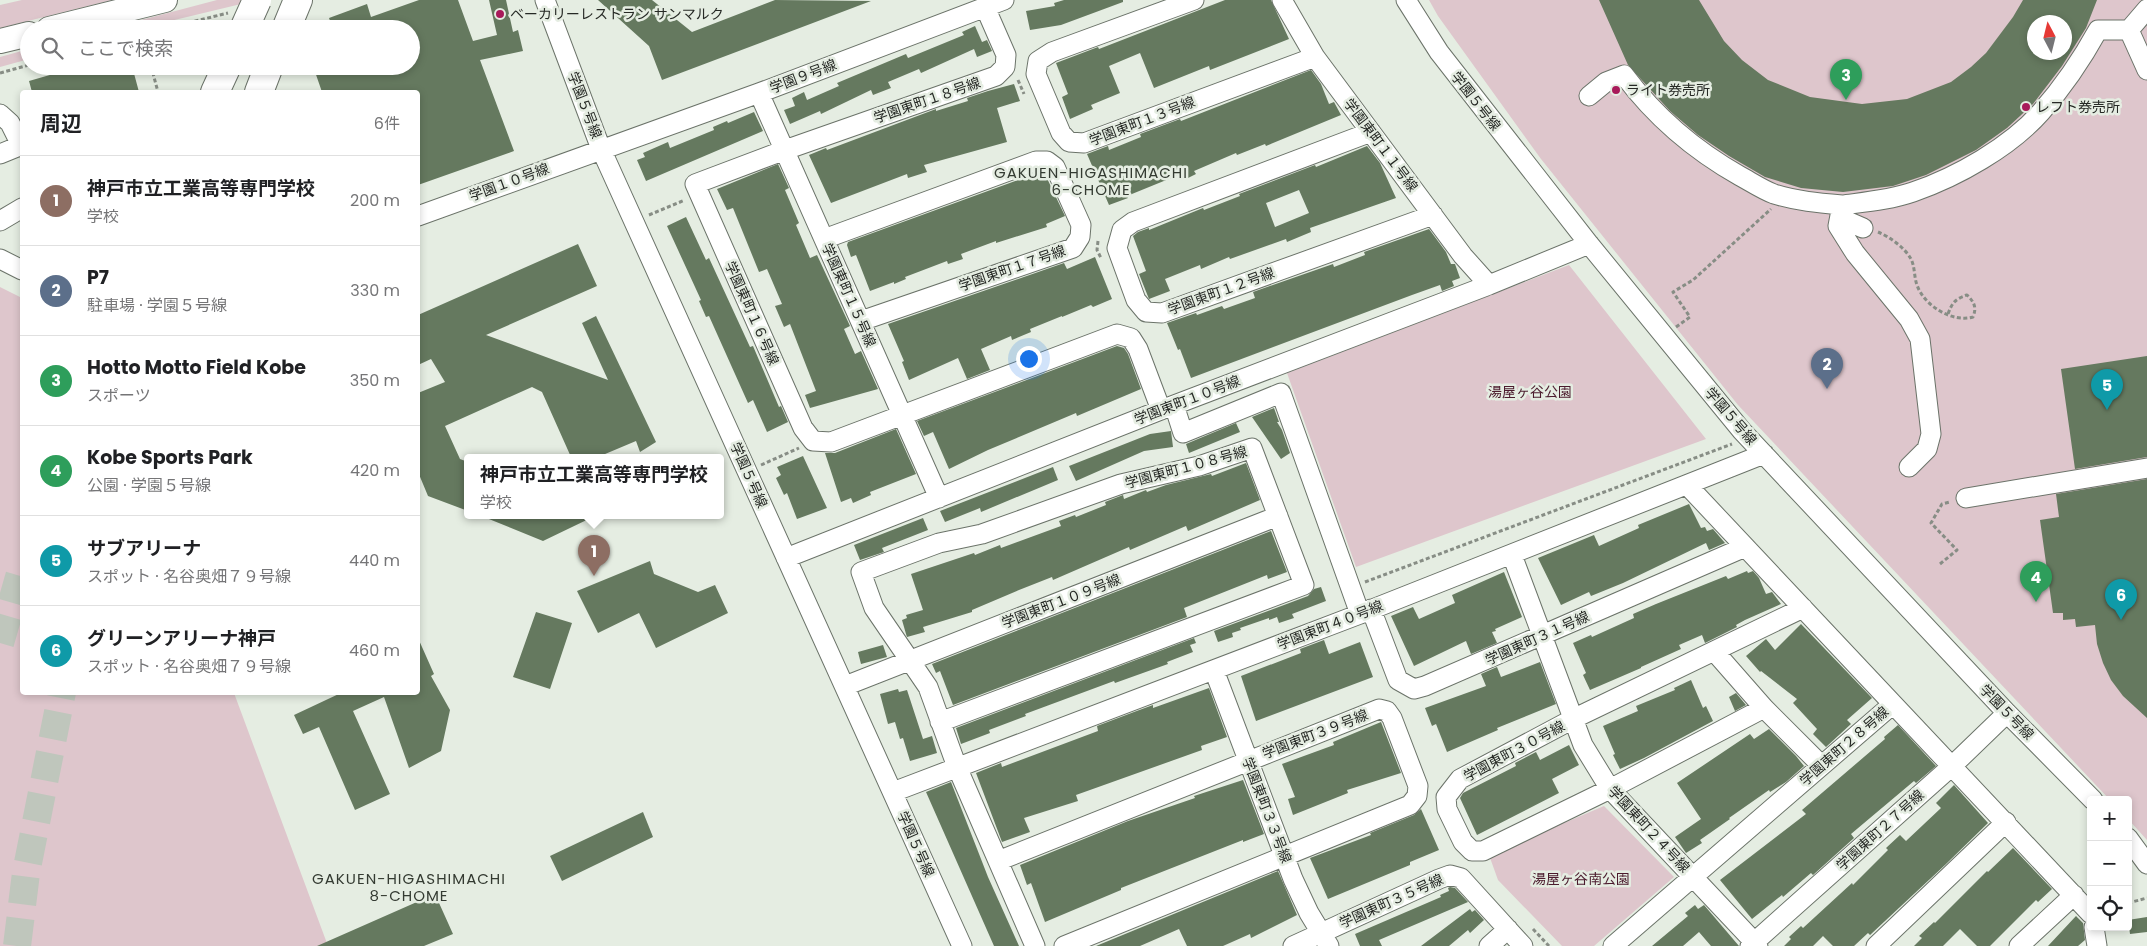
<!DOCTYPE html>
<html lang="ja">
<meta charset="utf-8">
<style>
:root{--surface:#fff;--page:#f2f2f2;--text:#202124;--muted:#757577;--line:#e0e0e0;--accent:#0f766e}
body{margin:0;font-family:Poppins,"Noto Sans JP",sans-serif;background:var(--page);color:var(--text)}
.controls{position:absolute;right:15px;bottom:15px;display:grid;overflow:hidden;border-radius:5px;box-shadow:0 2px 8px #0003}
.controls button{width:45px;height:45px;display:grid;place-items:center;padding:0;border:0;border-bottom:1px solid var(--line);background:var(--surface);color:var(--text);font:25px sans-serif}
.compass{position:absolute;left:2027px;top:15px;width:45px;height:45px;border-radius:50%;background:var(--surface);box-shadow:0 2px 8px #0003;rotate:353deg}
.you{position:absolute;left:1028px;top:358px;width:18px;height:18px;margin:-12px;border:4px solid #fff;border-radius:50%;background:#1a73e8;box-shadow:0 0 0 8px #1a73e833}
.badge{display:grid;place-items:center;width:32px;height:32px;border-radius:50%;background:var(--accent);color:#fff;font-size:16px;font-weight:700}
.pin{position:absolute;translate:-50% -41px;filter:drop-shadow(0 1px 2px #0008)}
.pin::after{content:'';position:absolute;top:26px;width:18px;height:15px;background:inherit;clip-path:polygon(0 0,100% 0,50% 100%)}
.popup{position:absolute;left:464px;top:454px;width:260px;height:65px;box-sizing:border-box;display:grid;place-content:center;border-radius:5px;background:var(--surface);filter:drop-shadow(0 1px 4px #0005);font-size:16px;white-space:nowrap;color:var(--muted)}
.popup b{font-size:19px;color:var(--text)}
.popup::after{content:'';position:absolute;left:50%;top:100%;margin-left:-10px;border:10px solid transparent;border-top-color:var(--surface)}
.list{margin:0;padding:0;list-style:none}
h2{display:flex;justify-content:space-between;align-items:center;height:65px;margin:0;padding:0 20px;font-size:21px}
h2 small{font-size:16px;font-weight:400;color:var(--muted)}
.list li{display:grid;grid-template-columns:32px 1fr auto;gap:15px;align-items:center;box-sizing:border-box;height:90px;padding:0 20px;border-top:1px solid var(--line)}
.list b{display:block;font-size:19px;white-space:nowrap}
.list p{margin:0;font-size:16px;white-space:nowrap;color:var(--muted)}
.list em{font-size:16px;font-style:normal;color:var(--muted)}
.icon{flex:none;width:28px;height:28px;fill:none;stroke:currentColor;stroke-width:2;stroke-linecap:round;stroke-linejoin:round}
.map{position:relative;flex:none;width:2147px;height:946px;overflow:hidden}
.search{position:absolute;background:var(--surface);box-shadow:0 2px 8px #0003;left:20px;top:20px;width:400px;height:55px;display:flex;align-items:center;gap:12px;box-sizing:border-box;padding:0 18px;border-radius:28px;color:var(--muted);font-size:19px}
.panel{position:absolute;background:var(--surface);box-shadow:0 2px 8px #0003;left:20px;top:90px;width:400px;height:605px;border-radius:5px}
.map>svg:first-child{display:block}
</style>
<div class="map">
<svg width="2147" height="946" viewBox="0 0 2147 946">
<rect width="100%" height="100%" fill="#e5ede2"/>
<path fill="#dec6cc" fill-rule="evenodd" d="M22,0H112L0,28V5Z
M217,0H242L241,4L137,29H107Z
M1429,0H2147V840L2128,819V800H2110L1738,405L1541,159L1438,16ZM2034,22H2064V52H2034Z
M29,49V59L0,67V57Z
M1569,265L1706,439L1356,567L1287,373Z
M0,287L22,298V692L234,693L328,946H0Z
M1604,806L1674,877L1594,946H1562L1498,880L1489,855Z"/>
<path fill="#65795f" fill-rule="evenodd" d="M419,0H458L473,41L497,35L489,0H506L513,32L518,30L523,51L480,60L514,151L418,185V92H322L313,66H411V29H333L329,18L367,4L371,17Z
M598,0H652L692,32L775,0L871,1L662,80L649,46Z
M1064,0H1123V2L1061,25L1030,30L1026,11L1055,6L1054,3Z
M1225,0H1271L1289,39L1210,70L1209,66L1154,88L1140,53L1109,66L1120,93L1091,105L1093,109L1070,119L1062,97L1068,94L1056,63L1098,47L1099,49Z
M1599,0H1699L1724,41L1742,60L1768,80L1810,97L1862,104L1907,99L1951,82L1971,67L1986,53L2013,17L2023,0H2097L2086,28L2062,66L2033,104L2007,128L1976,150L1926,175L1893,186L1843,192L1801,188L1765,177L1729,156L1698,135L1670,111L1628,65ZM2034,22H2064V52H2034Z
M975,26L982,42L987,40L992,51L977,57L974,49L921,73L919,69L888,82L891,88L873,95L871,90L821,114L820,111L790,124L784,110L795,106L792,98L804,92L807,100L839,86L837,83L906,54L908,58L964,35L962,32Z
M81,66H132L139,92H32L29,81Z
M1311,70L1321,84L1329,104L1334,102L1341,115L1266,146L1265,144L1237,155L1236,153L1194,171L1196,174L1184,180L1181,174L1127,196L1128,198L1109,205L1087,154L1108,146L1109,150L1141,137L1140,134L1180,119L1181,121Z
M1014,84L1020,101L997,108L1007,142L924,165L927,172L908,178L907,174L831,203L809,155L826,148L827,150L936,109V111L968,101L967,98L988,91Z
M754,112L763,131L646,181L637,160L645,157L643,153L668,142L670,148L714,130L713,127L727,121L728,123Z
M1367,146L1380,163L1396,198L1310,228L1311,232L1287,242L1286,239L1230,259L1229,257L1201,269L1200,265L1165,279L1170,291L1149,299L1139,274L1146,271L1133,236L1138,232L1149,228V230L1203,208L1204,210L1240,196L1239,194L1315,165L1316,167ZM1299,190L1309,213L1275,227L1266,203Z
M778,164L789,188L785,190L799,223L796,225L810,258L817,255L850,326L844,329L855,354L861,351L878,389L810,408L805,395L816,391L790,324L784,327L775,306L782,304L767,269L759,272L733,208L727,210L717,189Z
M1044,172L1065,216L1046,224L1047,227L996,243V241L961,254L963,259L948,264L947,261L905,277L906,279L894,284V282L870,291L856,255L851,257L847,245L848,242L1026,177L1027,178Z
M686,217L706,260L709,258L750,347L753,346L779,407L781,406L788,422L767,432L753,400L748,403L709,316L706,317L699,301L701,300L667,226Z
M1429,229L1446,252L1451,264H1455L1460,278L1452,281L1454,286L1442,291L1440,285L1412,295L1191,378L1180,349L1178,350L1167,323L1196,313L1197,315L1222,306L1224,309L1255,298L1253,292L1333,264L1334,267L1365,255L1364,252Z
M578,244L597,286L486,335L608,380L582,323L596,316L656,442L640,452L636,441L598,457H571L542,392L532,387L445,426L460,459L468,462V511L428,496L418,472V393L445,382L431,359L418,365V315Z
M1095,257L1112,299L1093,307L1091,305L1062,317V316L1030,329L1031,332L1012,340L1011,336L981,349L990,370L967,379L958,358L909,380L902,362L904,361L888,324L1064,263L1067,269Z
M1117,346L1124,348L1128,354L1141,389L1077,416L1076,413L988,450L949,469L933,432L924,436L917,421Z
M2147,356V457L2075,469L2061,369Z
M1274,408L1279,422H1277L1282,430L1290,453L1281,459L1252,417Z
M1236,423L1240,432L1189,453L1186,444Z
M896,429L916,474L870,492L871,495L853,503L851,498L841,502L825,453H835Z
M1171,431L1173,447L1144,451L1076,481L1069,466L1150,434Z
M803,456L827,508L797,519L787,493L784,495L776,478L781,475L777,467Z
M1246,463L1260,500L1188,531L1186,526L1130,550L1129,547L1053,580L1052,577L1019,590L972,610V612L923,627L925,632L907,637L906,634L902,620L907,618L906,615L923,610L911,574L974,553L975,555L1000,545L1001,548L1061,526L1059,521L1075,515L1076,517L1106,505L1105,502L1123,495L1124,499L1146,490L1147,492L1166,485L1211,474L1212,476Z
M1053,467L1058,480L981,512L980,508L945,522L940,511Z
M2147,479V718L2123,696L2111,680L2103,663L2097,644L2095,625L2076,627L2075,619L2063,620V613H2053L2040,520L2059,517L2056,494Z
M1689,504L1701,528L1705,527L1707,531L1713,529L1725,543L1709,550L1706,543L1623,583L1591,596L1589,592L1561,605L1538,558L1594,535L1599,546L1639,528L1638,525Z
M479,515H597L543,541Z
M923,518L928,530L882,548L884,552L860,560L854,545Z
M1271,531L1287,572L1268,579L1267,575L1184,608L1187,617L953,705L940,671L936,673L932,664Z
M650,561L654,574L698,592L715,585L728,613L656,648L639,613L598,633L577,591Z
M1747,571L1748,573L1753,571L1759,578L1766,594L1772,592L1781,604L1745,620L1736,625L1737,627L1705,643L1702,635L1679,645L1681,649L1641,667V668L1590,690L1583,675L1586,673L1573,643L1591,635L1592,637L1634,618L1633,614L1656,604L1726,576L1728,579Z
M1504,572L1522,617L1495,629L1496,631L1492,632L1497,643L1471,654L1466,641L1414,666L1391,616L1413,607L1419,619L1455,603L1452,595Z
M1321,587L1326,601L1292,614L1294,618L1279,623L1277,617L1269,620V618L1240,628L1241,630L1232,633L1233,637L1218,642L1214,631L1308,596L1314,589Z
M536,612L572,623L550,689L513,677Z
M1801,624L1872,698L1847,720L1851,724L1826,747L1813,734L1817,729L1793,703L1797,699L1761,671L1760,672L1746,656L1766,639L1775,650Z
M418,638L434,674L431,676L450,710L441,751L409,768L384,697L353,711L390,794L355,810L319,727L303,734L294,715L343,692H418Z
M1194,638L1196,643L1190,645L1193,652L1167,662L1168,664L1115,683L1114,681L1025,714L1026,716L989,730L990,733L961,744L956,728Z
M1324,640L1329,654L1360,642L1373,677L1256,721L1241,676L1301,653L1300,649Z
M883,645L887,657L861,664L858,652Z
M1540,662L1556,704L1497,728L1498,730L1447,752L1436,724L1432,726L1425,708L1486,686L1481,674L1497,667L1501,677Z
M1691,680L1703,708L1706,706L1713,721L1644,758L1620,769L1613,755L1615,754L1603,726L1638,711L1636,706L1675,690L1674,688Z
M1209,688L1227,737L1201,746L1202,750L1076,795L1078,801L1024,818L1030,832L1002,842L976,773L1001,763L1002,767L1098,731L1097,726L1134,712L1153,705V708Z
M898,689L899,692L907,690L923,739L932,736L937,753L910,761L903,738L900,739L895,722L888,724L880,694Z
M1736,693L1746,705L1735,711L1729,697Z
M1381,722L1401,773L1347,790L1348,793L1293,815L1288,799L1295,797L1282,764L1334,745L1333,742Z
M1898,725L1936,766L1916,783L1914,781L1851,834L1854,838L1813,875L1811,873L1783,897L1782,895L1752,919L1720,880L1806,814L1802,810L1885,739L1884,737Z
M1769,729L1796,756L1804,766L1786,782L1770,792L1769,790L1729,818L1730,819L1700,840L1702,843L1686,853L1675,837L1701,819L1677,783L1750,734L1754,739Z
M1569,745L1579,765L1552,779L1559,793L1477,835L1460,798L1463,793L1516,766L1515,763L1536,752L1540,760Z
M1243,780L1264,834L1243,842V840L1121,888V890L1045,922L1031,883L1027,885L1020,865L1128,821L1195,798L1194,796Z
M951,782L988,877L1019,946H994L926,792Z
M1954,785L1988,823L1945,865L1870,935L1868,933L1854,946H1833L1823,936L1813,946H1784L1791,939L1789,937L1801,926L1803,928L1852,883L1853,885L1888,850L1886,848L1900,835L1906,841L1941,808L1936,803Z
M1421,809L1439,850L1410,862V865L1328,899L1310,858L1371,835L1370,833L1414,815Z
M643,812L653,837L562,881L550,856Z
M2013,848L2052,889L2038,902L2036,900L1990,946H1977L1960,929L1943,946H1914L1922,938L1919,936L1934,922L1935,923L1987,871L1988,872Z
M1278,871L1297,915L1251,938L1250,934L1223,946H1187L1179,929L1140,946H1096Z
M1450,887L1455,888L1468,902L1379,940L1382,946H1360L1355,934L1441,897L1440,895L1449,891L1448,888Z
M435,894L453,934L424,946H317Z
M1695,905L1698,909L1704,905L1739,946H1711L1699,932L1683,946H1652L1688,916L1685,913Z
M1470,909L1472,912L1475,910L1484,920L1470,933L1468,930L1449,946H1421Z
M2076,916L2083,923L2085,940L2078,946H2048Z
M2147,917V932L2130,934L2128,920Z"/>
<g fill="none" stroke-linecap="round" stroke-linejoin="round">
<path stroke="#bfc6bc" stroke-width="28" stroke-dasharray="28 14" stroke-linecap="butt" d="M0,643L22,567
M17,946L26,873L62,692"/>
<defs>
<path id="minor" d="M545,0L601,149L962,946
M1194,0L1052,52L1038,61L1036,74L1061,133L1069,142L1084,143L1315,57
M1282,0L1315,57L1463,256L1489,285
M1406,0L1439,52L1589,244L1742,431L2007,713L2093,800
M985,7L1006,55L1005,67L996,76L785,150L695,184L803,428L813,441L831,442L1117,334L1131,338L1138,349L1161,410
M2147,9L2129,30L2147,70
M759,93L939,498
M1589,96L1606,82L1624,75C1656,118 1694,150 1740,176C1751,182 1763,190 1774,194C1796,201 1819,203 1842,205
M0,114L10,123L22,147
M1371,132L1133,222L1122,230L1117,248L1136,300L1146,312L1162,313L1433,215
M0,154L22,145
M418,216L759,93L1004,0
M1840,218L1863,228
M0,221L22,208
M824,239L1036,161H1047L1055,167L1081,225L1080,237L1073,248L861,321
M0,259L22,270
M1174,405L1183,433L1281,393L1360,614
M1909,467L1927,449L1931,434L1920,339L1909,319L1855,253L1838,226L1842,205C1865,202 1890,200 1913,192C1957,177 2010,147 2041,112C2063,87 2082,59 2098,30H2129
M1966,498L2147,468
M1512,555L1583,745L1610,789L1758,946
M786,558L1161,410L1489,285L1589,244
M1371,609L1398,680L1414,689L1425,686L1745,547
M1714,651L1764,708L1821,765
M1214,670L1293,879L1309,913L1329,946
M845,686L1278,516
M1893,704L2091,914
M1764,708L1610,789L1483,851H1472L1463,842L1447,809L1446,797L1460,779L1573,719L1803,608
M940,722L1304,585L1252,448L1199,466L1121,484L982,534L939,543L861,572L874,608L928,687L957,767L1035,946
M893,792L1360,614L1764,454
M2128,838L2147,864
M998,861L1379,709L1387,711L1392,718L1418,786L1417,796L1410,805L1064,946
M2094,927L2097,946
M1293,946L1439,879L1450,875L1461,878L1523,946
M1489,946L1508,929
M1613,946L1893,704L1687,485
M1750,946L1952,766L2007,713
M1876,946L2006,822
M2019,946L2074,895"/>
<path id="major" d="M49,29L165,0
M0,41L29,34"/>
<path id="highway" d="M286,29L298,0
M215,92L227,66
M259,92L269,66"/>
</defs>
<use href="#minor" stroke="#6b7369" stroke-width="21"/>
<use href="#major" stroke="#6b7369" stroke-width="26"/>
<use href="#highway" stroke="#6b7369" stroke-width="30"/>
<path stroke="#878d85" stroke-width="3" stroke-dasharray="4 2.5" stroke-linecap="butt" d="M163,29L228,13
M151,66L158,92
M0,73L29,65
M1018,80L1024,94
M649,215L685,200
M1878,232C1890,237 1905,248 1911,259C1915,267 1914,277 1917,285C1924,306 1953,323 1973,317C1977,307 1974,302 1967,295C1955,299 1952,303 1948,314
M1098,241L1097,250L1101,258
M1676,327L1690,317L1673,292L1693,280L1771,209
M761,465L799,448
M1940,564L1957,550L1931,523L1942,504L1950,502
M1365,582L1732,444
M2128,903L2147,898
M1533,929L1549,946"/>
<use href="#minor" stroke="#fff" stroke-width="19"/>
<use href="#major" stroke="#fff" stroke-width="24"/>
<use href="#highway" stroke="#fff" stroke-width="28"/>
<defs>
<path id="highway-bridge" d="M244,29L257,0"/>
</defs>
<use href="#highway-bridge" stroke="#6b7369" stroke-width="30" stroke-linecap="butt"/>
<use href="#highway-bridge" stroke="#fff" stroke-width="28"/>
</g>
<g fill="#a81a5a" stroke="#e5ede2" stroke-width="2">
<circle cx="500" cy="14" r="5"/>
<circle cx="1616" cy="90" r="5"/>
<circle cx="2026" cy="107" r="5"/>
</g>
<g text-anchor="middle" stroke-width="5" stroke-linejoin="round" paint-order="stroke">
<g font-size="14" fill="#262925" stroke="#e5ede2" text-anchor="start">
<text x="510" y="19">ベーカリーレストラン サンマルク</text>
<text x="1626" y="95">ライト券売所</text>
<text x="2036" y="112">レフト券売所</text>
</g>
<g font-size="14" fill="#262925" stroke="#e5ede2">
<text transform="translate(803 76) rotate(-21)" y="5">学園９号線</text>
<text transform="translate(927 100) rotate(-19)" y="5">学園東町１８号線</text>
<text transform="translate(1476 101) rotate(52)" y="5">学園５号線</text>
<text transform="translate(585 105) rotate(69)" y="5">学園５号線</text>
<text transform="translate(1142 121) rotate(-21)" y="5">学園東町１３号線</text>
<text transform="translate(1381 145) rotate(53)" y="5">学園東町１１号線</text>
<text transform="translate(509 182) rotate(-20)" y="5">学園１０号線</text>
<text transform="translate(1012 268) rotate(-19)" y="5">学園東町１７号線</text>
<text transform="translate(1221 291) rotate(-20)" y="5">学園東町１２号線</text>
<text transform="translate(849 295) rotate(66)" y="5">学園東町１５号線</text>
<text transform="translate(752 313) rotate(66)" y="5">学園東町１６号線</text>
<text transform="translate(1187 400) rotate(-21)" y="5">学園東町１０号線</text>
<text transform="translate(1731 416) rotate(49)" y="5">学園５号線</text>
<text transform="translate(1186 467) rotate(-15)" y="5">学園東町１０８号線</text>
<text transform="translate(749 475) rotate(66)" y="5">学園５号線</text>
<text transform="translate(1061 601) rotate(-21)" y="5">学園東町１０９号線</text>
<text transform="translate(1330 625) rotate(-21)" y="5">学園東町４０号線</text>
<text transform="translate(1537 638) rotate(-24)" y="5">学園東町３１号線</text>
<text transform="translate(2007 712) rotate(46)" y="5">学園５号線</text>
<text transform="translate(1315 734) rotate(-21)" y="5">学園東町３９号線</text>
<text transform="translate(1844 746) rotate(-41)" y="5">学園東町２８号線</text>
<text transform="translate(1514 751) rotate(-28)" y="5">学園東町３０号線</text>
<text transform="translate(1267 810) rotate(69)" y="5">学園東町３３号線</text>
<text transform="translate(1649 829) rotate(47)" y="5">学園東町２４号線</text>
<text transform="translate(1880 830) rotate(-42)" y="5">学園東町２７号線</text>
<text transform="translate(916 844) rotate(66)" y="5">学園５号線</text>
<text transform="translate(1391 901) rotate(-24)" y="5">学園東町３５号線</text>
</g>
<g font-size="14" fill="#4b1b2d" stroke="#e5ede2">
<text x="1530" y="397">湯屋ヶ谷公園</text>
<text x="1581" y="884">湯屋ヶ谷南公園</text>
</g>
<g font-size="15" letter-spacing="1" fill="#343b32" stroke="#e5ede2">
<text x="1091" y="178">GAKUEN-HIGASHIMACHI<tspan x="1091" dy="17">6-CHOME</tspan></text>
<text x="409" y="884">GAKUEN-HIGASHIMACHI<tspan x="409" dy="17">8-CHOME</tspan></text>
</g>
</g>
</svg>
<div class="controls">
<button>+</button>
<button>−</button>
<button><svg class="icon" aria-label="locate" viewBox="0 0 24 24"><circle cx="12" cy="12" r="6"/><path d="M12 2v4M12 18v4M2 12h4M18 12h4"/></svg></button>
</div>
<svg class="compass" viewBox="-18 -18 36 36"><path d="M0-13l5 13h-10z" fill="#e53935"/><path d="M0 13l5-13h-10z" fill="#757577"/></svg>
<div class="you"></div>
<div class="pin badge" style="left:594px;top:576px;background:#8d6e63">1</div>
<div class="popup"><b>神戸市立工業高等専門学校</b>学校</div>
<div class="pin badge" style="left:1827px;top:389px;background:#5c6f8a">2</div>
<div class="pin badge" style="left:1846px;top:100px;background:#2e9e5b">3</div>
<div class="pin badge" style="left:2036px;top:602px;background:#2e9e5b">4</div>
<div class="pin badge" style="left:2107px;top:410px;background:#0f9aa8">5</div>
<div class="pin badge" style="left:2121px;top:620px;background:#0f9aa8">6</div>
<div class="search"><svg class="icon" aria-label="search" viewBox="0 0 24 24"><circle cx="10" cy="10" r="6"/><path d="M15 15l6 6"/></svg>ここで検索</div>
<section class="panel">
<h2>周辺<small>6件</small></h2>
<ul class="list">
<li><span class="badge" style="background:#8d6e63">1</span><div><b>神戸市立工業高等専門学校</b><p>学校</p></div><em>200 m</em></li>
<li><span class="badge" style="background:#5c6f8a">2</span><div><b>P7</b><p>駐車場 · 学園５号線</p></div><em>330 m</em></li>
<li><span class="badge" style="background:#2e9e5b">3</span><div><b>Hotto Motto Field Kobe</b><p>スポーツ</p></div><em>350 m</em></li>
<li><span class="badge" style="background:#2e9e5b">4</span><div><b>Kobe Sports Park</b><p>公園 · 学園５号線</p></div><em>420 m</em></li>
<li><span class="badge" style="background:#0f9aa8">5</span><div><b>サブアリーナ</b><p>スポット · 名谷奥畑７９号線</p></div><em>440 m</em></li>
<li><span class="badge" style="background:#0f9aa8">6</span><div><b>グリーンアリーナ神戸</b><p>スポット · 名谷奥畑７９号線</p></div><em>460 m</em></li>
</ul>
</section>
</div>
